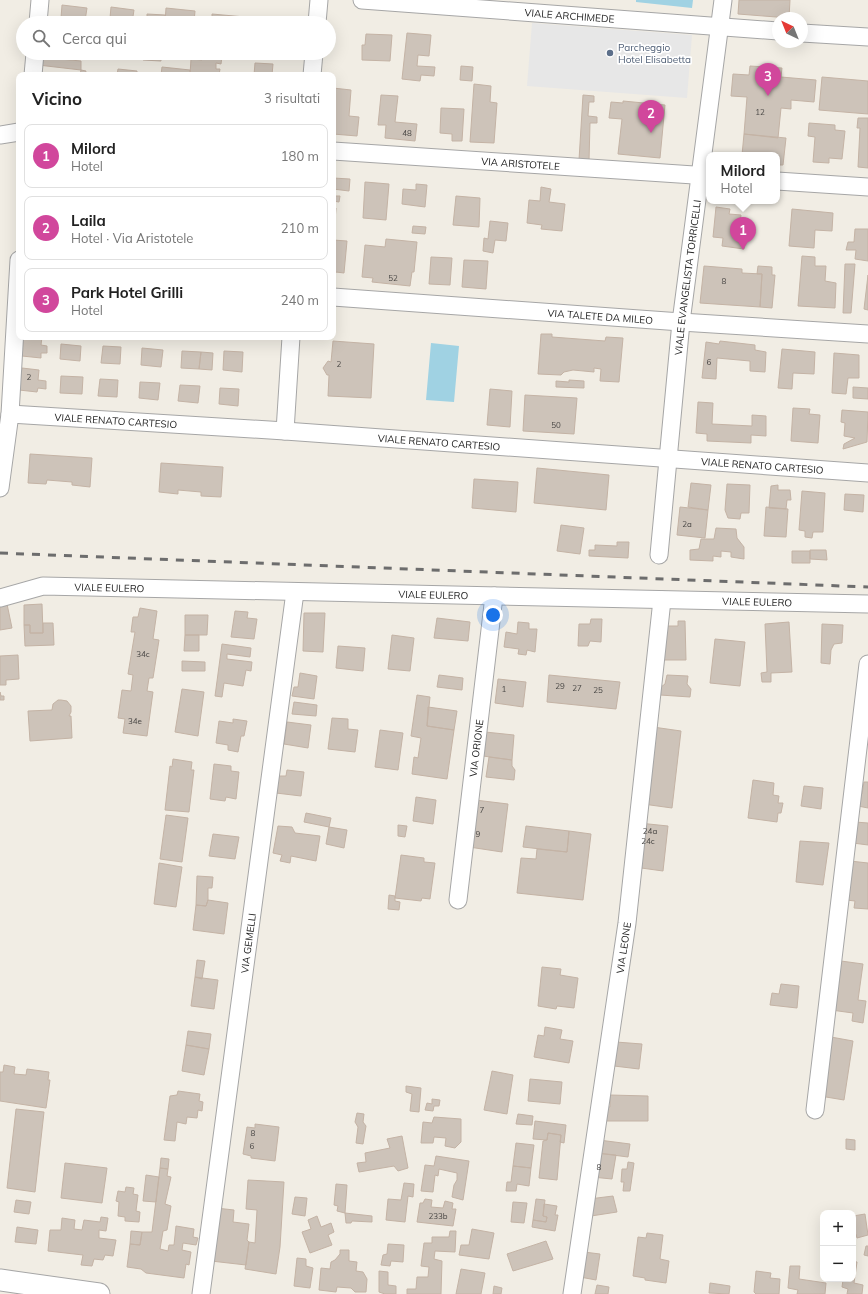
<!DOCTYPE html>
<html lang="it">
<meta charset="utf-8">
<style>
:root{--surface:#fff;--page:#f2f2f2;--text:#222;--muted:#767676;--line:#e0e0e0;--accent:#1a73e8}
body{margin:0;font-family:Mulish,sans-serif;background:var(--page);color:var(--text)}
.controls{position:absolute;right:12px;bottom:12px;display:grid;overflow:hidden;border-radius:8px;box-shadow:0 4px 16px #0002}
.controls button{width:36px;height:36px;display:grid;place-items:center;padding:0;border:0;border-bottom:1px solid var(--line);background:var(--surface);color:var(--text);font:20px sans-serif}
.compass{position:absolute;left:772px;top:12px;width:36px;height:36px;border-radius:50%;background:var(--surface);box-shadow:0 4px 16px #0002;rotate:317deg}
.you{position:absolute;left:493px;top:615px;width:14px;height:14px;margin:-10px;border:3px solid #fff;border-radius:50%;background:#1a73e8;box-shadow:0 0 0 6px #1a73e833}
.badge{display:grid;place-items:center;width:26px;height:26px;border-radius:50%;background:var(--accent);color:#fff;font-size:13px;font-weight:700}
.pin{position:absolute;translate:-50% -33px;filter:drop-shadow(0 1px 2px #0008)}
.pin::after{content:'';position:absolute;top:21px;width:14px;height:12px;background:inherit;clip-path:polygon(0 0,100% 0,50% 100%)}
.popup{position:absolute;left:706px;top:152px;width:74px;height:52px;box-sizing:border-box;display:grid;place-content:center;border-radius:8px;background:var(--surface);filter:drop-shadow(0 1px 3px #0005);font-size:13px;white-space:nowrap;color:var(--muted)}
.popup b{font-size:15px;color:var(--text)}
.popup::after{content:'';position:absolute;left:50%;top:100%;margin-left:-8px;border:8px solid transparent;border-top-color:var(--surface)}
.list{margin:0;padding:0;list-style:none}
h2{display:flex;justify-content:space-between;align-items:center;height:52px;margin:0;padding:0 16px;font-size:17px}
h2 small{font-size:13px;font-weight:400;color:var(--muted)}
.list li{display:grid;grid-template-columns:26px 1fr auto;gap:12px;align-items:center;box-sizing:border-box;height:64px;margin:0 8px 8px;padding:0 8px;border:1px solid var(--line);border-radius:8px}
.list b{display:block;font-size:15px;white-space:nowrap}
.list p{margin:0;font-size:13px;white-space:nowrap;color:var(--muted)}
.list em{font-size:13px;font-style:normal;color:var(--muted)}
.icon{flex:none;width:22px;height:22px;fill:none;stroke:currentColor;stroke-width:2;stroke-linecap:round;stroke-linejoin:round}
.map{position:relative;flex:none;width:868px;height:1294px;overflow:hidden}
.search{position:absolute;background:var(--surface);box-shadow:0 4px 16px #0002;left:16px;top:16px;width:320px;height:44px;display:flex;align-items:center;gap:10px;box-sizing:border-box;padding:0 14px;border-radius:22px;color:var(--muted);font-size:15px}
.panel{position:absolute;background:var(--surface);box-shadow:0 4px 16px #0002;left:16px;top:72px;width:320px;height:268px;border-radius:8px}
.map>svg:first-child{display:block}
</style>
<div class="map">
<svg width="868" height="1294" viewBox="0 0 868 1294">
<rect width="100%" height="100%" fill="#f1ede4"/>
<path fill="#e7e7e7" d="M532,23L692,35L687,98L527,86Z"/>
<path fill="#a0d2e3" d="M636,0H693L692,8L636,2Z
M431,343L459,346L454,402L426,400Z"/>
<path fill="#cdc3b9" stroke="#c4b3a5" d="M739,0H790L789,18L738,14Z
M62,5L87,8L85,21L74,20V23H56V17L61,18Z
M111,7L134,10L132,23L121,21L120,23H104L105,17L110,18Z
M166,8L195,11L194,22L198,23H165Z
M147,14L165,15L164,23H147Z
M212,14L245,17V23H212Z
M258,21L276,23H257Z
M407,33L431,35L429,56L418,55L417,66L435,67L434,76L421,75L420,81L402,79Z
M366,34L392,35L390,61L362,60V45H365Z
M65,53H83V55Z
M106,53H129L128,57L106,54Z
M144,53H161V61L143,60Z
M202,53H213V55L222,56L221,64L216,63V69H220L219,75H190L191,59L202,60Z
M39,57L81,61V70L38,65Z
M255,63L273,64L272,75H254Z
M461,66L473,67L472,81L460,80Z
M750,66L782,68L781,77L816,80L814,102L791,100V109L781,108L778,138L744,134L747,97L731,96L733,74L749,75Z
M162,67L190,70V75H161Z
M118,69L137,71V75H117Z
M81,70L86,71L85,75H80Z
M822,77L868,81V114L819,110Z
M474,84L491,86L490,102L497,103L494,143L470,142Z
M333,88L351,90L349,116L359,117L357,136L333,134Z
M381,95L398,96L395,122L417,124L415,141L385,138L386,125H378Z
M583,95L594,96V102H589L588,116L597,117V123H590L589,161L579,160Z
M623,101L665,105L660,158L618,154L622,119L609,118L611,102L623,103Z
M441,108L464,109L462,141H452V134L440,133Z
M858,118H868V168L858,167L860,128H857Z
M809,123L835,125V130L845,131L842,159L829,158V163L813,162L815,137L808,136Z
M744,134L786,138L783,165H777V155H742Z
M333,178L350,179L349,191L333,189Z
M365,182L389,184L386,220L363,218Z
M416,184L427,185L425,207L402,204L403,189L416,190Z
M541,187L551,189L549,202L565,204L562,231L541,229L542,225L527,223L529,200L540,201Z
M333,196H340L339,202L333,201Z
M456,196L480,198L479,227L453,225Z
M716,207L730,209L729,214L741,215L740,223H747L744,249L722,246L723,238L713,237Z
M333,208H336L335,221L333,220Z
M792,209L833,213L832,231L815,230L814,248L789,246Z
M490,221L508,223L506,241L495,240L493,253L483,251L484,238L488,239Z
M413,226L426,227L425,234L412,233Z
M855,229H868V261L855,259L856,250H846L848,242H854Z
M386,239L417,242L414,272H412L410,286L372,282L373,278L362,277L365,245L385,247Z
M333,240L347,241L344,273L336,272L334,277H333Z
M802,256L815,257V266H826L825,281L836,283L835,308L798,306Z
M431,257L452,258L450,285L429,284Z
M464,260L488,261L486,289L462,287Z
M845,264H855L851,313H843Z
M704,266L742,269V273L762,274L760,307L700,303Z
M758,266L772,267V275H775L772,308L760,307L762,274H757Z
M868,275V310L864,309Z
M541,334H552V337L605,341L606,337L623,338L619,382L600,381L601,369L594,368V372L573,370L564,372L561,375L538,374Z
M23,337H42L41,345L47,346V353H41V358L22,356Z
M333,341L374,344L371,398L328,396L329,375H327L323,368L328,361L331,362Z
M720,341L755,345V350L766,352L765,372L750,371V361L717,358L716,379L702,378L706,342L719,344Z
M61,344L81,346L80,361L60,359Z
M103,346L121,347L120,364L101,363Z
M142,348L163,350L161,367L141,365Z
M782,349L815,352L814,374L793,373L792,389L778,388Z
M182,351L201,352L199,369L181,368Z
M224,351L243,352L242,372L223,370Z
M201,352L213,353L212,370L199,369Z
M834,353L859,355V378H848L846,394L832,393Z
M22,368L39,370L38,380L46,381V389L38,388L37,392L19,390Z
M61,376L83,377L82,394L60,393Z
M100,379L118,380L117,397L98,396Z
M569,380L584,381V388L556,387V381L569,382Z
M140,382L160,383L158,400L139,398Z
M180,385L200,386L198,403L178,401Z
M853,387L868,388V399L853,398Z
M220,388L239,389L238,406L219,404Z
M490,389L512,391L510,427L487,425Z
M525,395L577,398L574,434L523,431Z
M698,402L713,403L712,424L752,426V415L766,416V436L751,435V443L707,441V434L696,433Z
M793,408L810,409L809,414L820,415L818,443L791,441Z
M842,410L868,412L867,442L843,449L844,444L855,438L844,436L845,423L841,422Z
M30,454L92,458L90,487L72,485V482L47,480L46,484L28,483Z
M161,463L223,467L221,497L201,496V492L178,490V494L159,492Z
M537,468L609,475L606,510L534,503Z
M474,479L518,482L516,512L472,508Z
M691,483L711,485L708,510L688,507Z
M727,484L750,485L749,513H741L740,519L728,518L725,510Z
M778,485V490H790L791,500H787L786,509L769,508L771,486Z
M802,491L825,493L823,532H813L812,538L805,537V531L799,530Z
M845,494L864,495L863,512L844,510Z
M680,507L708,510L705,538L677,535Z
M766,507L788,509L786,537L764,536Z
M561,525L584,528L580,554L557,551Z
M716,528L736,529L737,538L744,547V559L731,557V552L721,551V557L713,556V561L690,560V550L699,549L701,539H714Z
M617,542H629L628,558L589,556V550H595V545L617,546Z
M810,550H826L827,560L810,559Z
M792,551H810V563H792Z
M7,604L12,628L0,630V605Z
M42,604L43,633H30V625H24V605Z
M140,608L157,611L153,639L159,640L153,678H149L147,691L153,692L147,736L123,733L125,719L118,718L122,690L131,691L133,675L128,674L135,632H131L133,617H138Z
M235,611L248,612L247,618L257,619L254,639L231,637Z
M304,613H325L323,652L303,651Z
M185,615H208L207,635H185Z
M437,618L470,622L468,641L434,638Z
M591,619H602L601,642L590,641L588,646H578L579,624H590Z
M678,621H685L686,660H664V647L666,642V626H678Z
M518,622L529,623V629H537L535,652L527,650L526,655L518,654L519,649L504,647L506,632L517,634Z
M789,622L792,672L771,673V682H762L761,673L767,672L765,624Z
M43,623H53L54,645L25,646L24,625H30V633H43Z
M822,624L843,625L842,643L834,644L831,650L830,664L821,663Z
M185,635H199V651H184Z
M392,635L414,638L410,671L388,669Z
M715,639L745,642L740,686L710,683Z
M222,644L251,648L250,657L227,654V659L252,662L251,671L246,670L243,686L224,683L222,697L215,696Z
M338,646L365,648L363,671L336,668Z
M18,655L19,679L6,680V685H0V656Z
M182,661L205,662V671H182Z
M300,673L317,676L314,699L292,696L294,687H298Z
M439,675L463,678L462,690L437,687Z
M549,675L620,682L616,709L547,702Z
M667,675L688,676L687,684L691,689L690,697L660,695L661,687L665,684Z
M498,679L526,682L523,707L495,703Z
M182,689L204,692L198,736L175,732Z
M0,692L1,696H4V700H0Z
M417,695L430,697L427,726L454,730L447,779L412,774L414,757L418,758L421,738L411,736Z
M58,700H61L67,701L71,706V712L69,716H71L72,738L30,741L28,711L52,710L53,704Z
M294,702L317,705L316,716L292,714Z
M428,707L457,711L454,730L427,726Z
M332,718L348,719V729L358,730L355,752L328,749Z
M233,719L247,721L244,736H241L238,752L228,750V745L216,743L219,721L233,723Z
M287,722L311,725L308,748L284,744Z
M653,727L681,731L672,808L643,804Z
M380,730L403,733L398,770L375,767Z
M485,732L514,735L512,760L483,756Z
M489,757L512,760V766L515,770L514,780L486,777Z
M173,759L192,762L191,770H194L189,812L165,810L170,766L172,767Z
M214,764L231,766V771L239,772L236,799L226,797L225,801L210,799Z
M287,770L304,772L301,796L276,793L279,776H286Z
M753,780L774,783L773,795L779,796L778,803H783L781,813H778L777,822L748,818Z
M864,782H868V808L858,806V796L862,794Z
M804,786L823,788L821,809L801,806Z
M416,797L436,800L433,824L413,821Z
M475,800L508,804L502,852L469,847Z
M306,813L331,818L329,827L304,822Z
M166,815L188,818L182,862L160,859Z
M855,822L868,823V845L853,843Z
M639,823L668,826L663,871L634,867Z
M398,825L407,826L405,837L398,836Z
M278,826L292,827L295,833L320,836L316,861L291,856L290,863L280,861L282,855L273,853Z
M526,826L569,831L567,852L523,847Z
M329,827L347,830L344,848L326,844Z
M569,831L591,834L583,900L517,893L521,858L536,859L537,849L567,852Z
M213,834L239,837L235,859L209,856Z
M800,841L829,843L823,885L796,882Z
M401,855L424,858V862L435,863L430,899L422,898L421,901L395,898Z
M850,861L868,863V909L854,908L855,901L846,900Z
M159,863L182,867L176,907L154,904Z
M197,876L213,877L212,888H208V900L206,906L196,905Z
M389,895L395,896V901L400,902L399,910L388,909Z
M208,900L228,903L224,934L193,930L196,905L206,906Z
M197,960L205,961L202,979L195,977Z
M841,961L863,964L858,1000L866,1001L863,1023L852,1021L853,1013L831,1010L839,982Z
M542,967L561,969L560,975L578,978L574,1008L557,1006L556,1009L538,1006Z
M195,977L218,980L214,1009L191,1006Z
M781,984L799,986L797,1008L770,1005L772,993L779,994Z
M545,1027L562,1030L560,1039L573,1041L569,1063L534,1057L538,1035L544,1036Z
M188,1031L211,1034L209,1049L186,1045Z
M831,1037L853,1041L844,1100L820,1096Z
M616,1042L642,1044L639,1069L614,1066Z
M186,1045L209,1049L204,1075L182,1071Z
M4,1065L15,1067L14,1074L26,1075L27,1069L49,1072L48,1080H50L46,1108L0,1101V1072H3Z
M492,1071L513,1075L507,1114L484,1110Z
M530,1079L562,1082L560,1104L528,1101Z
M406,1086L421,1088L419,1112L410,1111L412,1094L406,1092Z
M178,1091L200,1094L199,1101L203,1102L202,1111L198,1110L197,1118L187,1117L186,1124L177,1122L175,1141L164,1140L170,1096L177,1095Z
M610,1095L648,1096V1121H603V1107H610Z
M432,1099L440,1100L439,1106H434L433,1111L425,1110L427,1103L432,1104Z
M16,1109L44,1112L35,1192L7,1188Z
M357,1113L364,1114L363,1122L366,1126L363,1144L356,1143L358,1127L355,1122Z
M518,1114L533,1116L532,1125L516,1124Z
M434,1117L461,1119V1142L455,1148L445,1146L446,1138L434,1137L433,1143H421L423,1122L432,1123Z
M535,1121L566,1125L564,1143L560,1142L561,1135L548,1133L547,1140L533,1139Z
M255,1124L279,1127L275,1161L251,1158V1156L243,1154L247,1127L255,1128Z
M548,1133L561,1135L557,1180L539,1178L543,1141L547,1140Z
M402,1136L408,1168L398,1171L394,1166L359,1172L357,1163L366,1162L365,1153L390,1148L387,1139Z
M846,1139L855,1140V1150L846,1149Z
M599,1140L630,1144L628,1157L597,1153Z
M516,1143L534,1145L531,1168L513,1166Z
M596,1153L616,1155L612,1179L592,1177Z
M436,1156L469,1161L463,1200L452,1197L454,1185L457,1180V1173L439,1169L438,1176L435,1175L433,1192L421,1191L425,1165L434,1166Z
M161,1158L169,1159L168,1169L160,1168Z
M628,1162L634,1163L630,1191H623L624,1182H621L622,1169H627Z
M65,1163L107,1168L102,1203L61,1198Z
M513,1166L531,1168L529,1186L517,1184L516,1191H506L507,1182H511Z
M160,1168L168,1169L167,1176L171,1177L165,1204L171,1206L167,1230L163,1231L160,1249L168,1251L169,1245H174L176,1226L194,1229L193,1237L198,1238L196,1245L183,1243L182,1250L191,1252L189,1265L186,1264L184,1278L146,1273L141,1269L127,1267L130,1244L140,1245L142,1232H152Z
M146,1175L159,1177L156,1202L143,1201Z
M248,1180L284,1182L280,1247L276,1274L245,1269L249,1242L255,1243L257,1210L246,1209Z
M404,1183L414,1184L413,1197L408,1196L405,1222L386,1220L388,1199L401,1200Z
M336,1184L347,1185L345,1213L337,1211L338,1206L334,1205Z
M126,1187L134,1188L133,1194L138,1195L136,1211L140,1212L139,1222L125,1221V1217L118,1216L119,1202L116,1201L118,1191L125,1192Z
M613,1196L617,1212L591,1216L589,1199Z
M295,1197L307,1198L305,1216L292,1214Z
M425,1199L432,1200L431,1207L443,1208L445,1201L453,1203L452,1209H456L453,1226L417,1222L420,1203H423Z
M536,1199L545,1200L543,1216L547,1217L546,1222L533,1220Z
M16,1200L31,1202L29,1214L14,1212Z
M513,1202L527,1203L524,1223L511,1222Z
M544,1204L557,1206L555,1215H558L555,1231L532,1227L533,1220L546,1222L547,1217L543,1216Z
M216,1208L234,1210L233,1222L249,1224L247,1240L249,1242L246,1265L211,1261Z
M345,1213L372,1216V1222L352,1221L351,1223H346Z
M865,1214L868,1235L857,1238L856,1234H853V1223L854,1222L853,1216Z
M317,1216L321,1227L331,1223L334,1232L328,1235L332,1245L310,1253L302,1232L311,1229L308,1220Z
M101,1217L108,1218L106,1231L99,1230V1238L116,1240L113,1256L105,1255L103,1260L94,1259L92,1266L81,1265L83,1255L48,1251L50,1230H61L62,1218L75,1220L74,1229L82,1230L84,1220L100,1222Z
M17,1227L38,1230L36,1244L15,1242Z
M472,1229L494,1233L489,1259L459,1255L461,1245H469Z
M131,1231L142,1232L140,1245L130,1244Z
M450,1231H456L455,1252L435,1251L434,1259L442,1261L441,1294H407V1289H416L417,1277H428L429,1267L421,1266L424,1243H432V1237H449Z
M647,1233L663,1235L660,1259L669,1261L666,1283L645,1280V1278L633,1276L638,1237L646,1238Z
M546,1241L553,1259L513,1271L507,1254Z
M388,1244L404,1245L403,1262L391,1261L390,1266L381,1265L383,1255L387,1254Z
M866,1246H868V1256L864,1255Z
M340,1250H349V1261L357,1262L356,1271L363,1272L367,1279L366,1292H355L351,1288L337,1287L336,1292L319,1290L321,1268L330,1269L331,1262L335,1260L340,1254Z
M584,1252L600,1254L596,1280L580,1277Z
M297,1258L306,1259V1266L313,1268L310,1288L294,1286Z
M853,1261L857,1262L854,1283L863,1285L862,1294H847L848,1289L842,1287L843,1280L841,1279H853Z
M790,1266H800L799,1279L826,1283L825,1294H797L798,1290L788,1288Z
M461,1269L485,1273L481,1294H456Z
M379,1271L388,1272V1285L396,1286V1294H385L379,1292Z
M756,1271L771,1273L770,1278L780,1279L779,1294H756L754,1292Z
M710,1283L730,1286L729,1294L709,1293Z
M597,1285L609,1287L608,1294H595Z
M494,1286L502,1288L501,1294H493Z"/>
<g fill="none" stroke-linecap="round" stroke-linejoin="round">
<defs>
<g id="minor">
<path id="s1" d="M362,0L778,31"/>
<path d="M38,23L40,0"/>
<path d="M317,23L319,0"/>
<path d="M802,33L868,37"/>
<path d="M33,75L35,53"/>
<path d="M312,75L314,53"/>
<path d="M0,135L19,132"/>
<path id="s2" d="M333,151L709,176"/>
<path d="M777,181L868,187"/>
<path id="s3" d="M333,297L681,322L868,334"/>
<path id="s4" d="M10,414L285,431L868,473"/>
<path d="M285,431L291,337"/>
<path d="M0,488L10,414L19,260"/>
<path id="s5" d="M659,555L681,322L723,0"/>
<path id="s6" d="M0,598L43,586L868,604"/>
<path id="s7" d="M458,900L494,596"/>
<path d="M815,1110L868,664"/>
<path id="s8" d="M201,1294L295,592"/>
<path id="s9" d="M572,1294L627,923L662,600"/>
</g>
<path id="tertiary" d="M0,1280L99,1294"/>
</defs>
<use href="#minor" stroke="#a6a6a6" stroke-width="19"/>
<use href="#tertiary" stroke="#a6a6a6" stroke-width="23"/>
<use href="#minor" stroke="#fff" stroke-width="17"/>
<use href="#tertiary" stroke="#fff" stroke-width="21"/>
<path stroke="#6d6d6d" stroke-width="3" stroke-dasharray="8 8" stroke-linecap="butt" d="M0,553L868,587"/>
</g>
<circle fill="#5c6f8a" stroke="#fff" stroke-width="1.5" cx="610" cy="53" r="4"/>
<g text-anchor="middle" stroke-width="3.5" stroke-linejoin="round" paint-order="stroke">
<g font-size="8" fill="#4a4846">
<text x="760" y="115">12</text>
<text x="407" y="136">48</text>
<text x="393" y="281">52</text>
<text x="724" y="284">8</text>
<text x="709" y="365">6</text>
<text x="339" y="367">2</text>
<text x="29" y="380">2</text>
<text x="556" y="428">50</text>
<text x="687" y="527">2a</text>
<text x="143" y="657">34c</text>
<text x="560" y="689">29</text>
<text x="577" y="691">27</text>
<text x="504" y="692">1</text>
<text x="598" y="693">25</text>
<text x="135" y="724">34e</text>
<text x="482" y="813">7</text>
<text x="650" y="834">24a</text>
<text x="478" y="837">9</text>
<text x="648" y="844">24c</text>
<text x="253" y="1136">8</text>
<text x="252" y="1149">6</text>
<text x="599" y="1170">8</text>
<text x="438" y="1219">233b</text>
</g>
<g font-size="10" fill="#1f1f1f" stroke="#fff">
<text dy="4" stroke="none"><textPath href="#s1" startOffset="208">VIALE ARCHIMEDE</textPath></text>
<text dy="4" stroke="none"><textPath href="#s2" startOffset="188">VIA ARISTOTELE</textPath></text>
<text dy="4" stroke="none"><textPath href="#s5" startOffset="279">VIALE EVANGELISTA TORRICELLI</textPath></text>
<text dy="4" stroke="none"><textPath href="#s3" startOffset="268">VIA TALETE DA MILEO</textPath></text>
<text dy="4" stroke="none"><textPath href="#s4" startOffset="106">VIALE RENATO CARTESIO</textPath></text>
<text dy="4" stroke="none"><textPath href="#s4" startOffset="430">VIALE RENATO CARTESIO</textPath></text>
<text dy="4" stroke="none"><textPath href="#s4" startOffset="754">VIALE RENATO CARTESIO</textPath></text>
<text dy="4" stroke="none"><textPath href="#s6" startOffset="111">VIALE EULERO</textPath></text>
<text dy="4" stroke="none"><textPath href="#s6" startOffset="435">VIALE EULERO</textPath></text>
<text dy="4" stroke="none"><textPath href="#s6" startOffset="759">VIALE EULERO</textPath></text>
<text dy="4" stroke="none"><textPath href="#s7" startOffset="153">VIA ORIONE</textPath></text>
<text dy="4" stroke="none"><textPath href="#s8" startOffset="354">VIA GEMELLI</textPath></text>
<text dy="4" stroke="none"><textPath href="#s9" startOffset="350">VIA LEONE</textPath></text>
</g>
<g font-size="10" fill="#4e5e75" stroke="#fff" text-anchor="start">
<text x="618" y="51">Parcheggio<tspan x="618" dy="12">Hotel Elisabetta</tspan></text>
</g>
</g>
</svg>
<div class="controls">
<button>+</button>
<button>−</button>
</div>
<svg class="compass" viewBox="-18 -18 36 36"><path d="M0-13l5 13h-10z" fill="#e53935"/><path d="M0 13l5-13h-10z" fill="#767676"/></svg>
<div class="you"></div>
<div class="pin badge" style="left:743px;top:250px;background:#d1479c">1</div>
<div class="popup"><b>Milord</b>Hotel</div>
<div class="pin badge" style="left:651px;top:133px;background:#d1479c">2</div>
<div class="pin badge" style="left:768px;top:96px;background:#d1479c">3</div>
<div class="search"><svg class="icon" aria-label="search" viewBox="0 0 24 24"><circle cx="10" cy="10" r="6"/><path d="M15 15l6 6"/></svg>Cerca qui</div>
<section class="panel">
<h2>Vicino<small>3 risultati</small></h2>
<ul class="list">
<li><span class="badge" style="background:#d1479c">1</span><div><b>Milord</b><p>Hotel</p></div><em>180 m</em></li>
<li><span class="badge" style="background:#d1479c">2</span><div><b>Laila</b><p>Hotel · Via Aristotele</p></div><em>210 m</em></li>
<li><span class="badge" style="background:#d1479c">3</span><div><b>Park Hotel Grilli</b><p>Hotel</p></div><em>240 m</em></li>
</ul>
</section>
</div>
